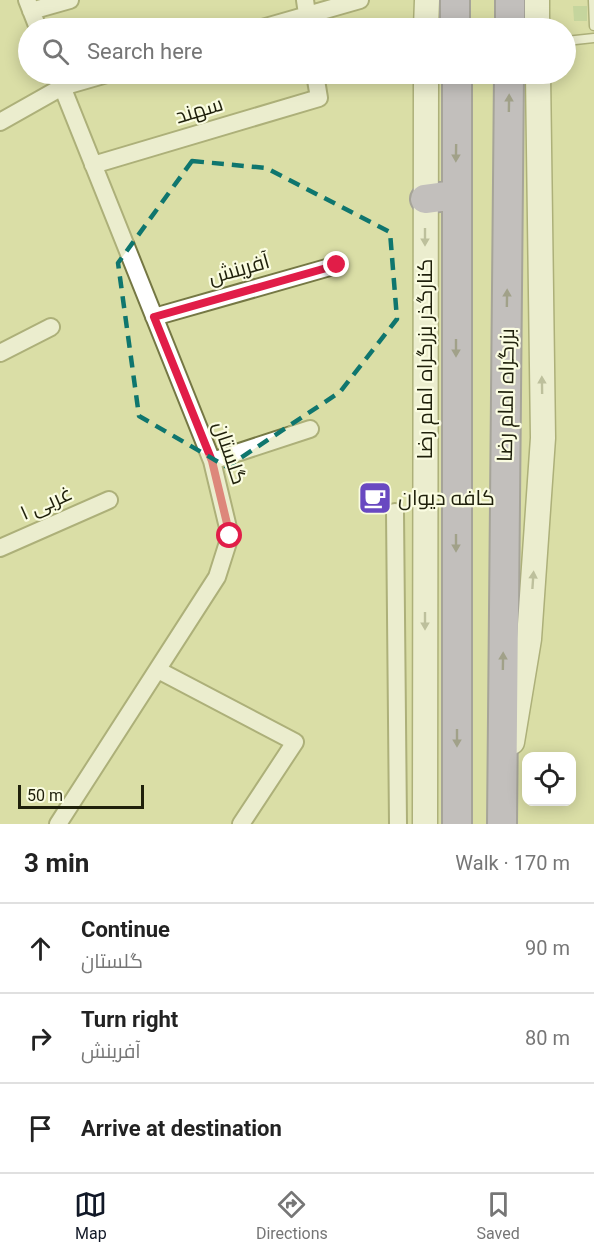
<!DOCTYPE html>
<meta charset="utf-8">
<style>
:root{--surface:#fff;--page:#f6f6f6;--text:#222;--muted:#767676;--line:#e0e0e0;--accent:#111827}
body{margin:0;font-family:Roboto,Cairo,sans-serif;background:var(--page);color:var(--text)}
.controls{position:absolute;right:18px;bottom:18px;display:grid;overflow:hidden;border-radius:12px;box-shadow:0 3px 15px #0003}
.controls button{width:54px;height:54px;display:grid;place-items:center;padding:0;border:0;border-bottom:2px solid var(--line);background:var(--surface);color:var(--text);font:30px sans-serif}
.scale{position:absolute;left:18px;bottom:15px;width:126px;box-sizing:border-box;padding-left:6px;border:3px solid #1f200b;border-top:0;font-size:16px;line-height:21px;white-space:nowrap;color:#1f200b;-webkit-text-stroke:4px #fafce1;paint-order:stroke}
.stop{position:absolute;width:18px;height:18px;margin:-14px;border:4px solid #e11d48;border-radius:50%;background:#fff}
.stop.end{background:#e11d48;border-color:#fff;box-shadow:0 2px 6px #0008}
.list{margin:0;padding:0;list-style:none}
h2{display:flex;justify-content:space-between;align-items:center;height:78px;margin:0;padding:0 24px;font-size:26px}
h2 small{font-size:20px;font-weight:400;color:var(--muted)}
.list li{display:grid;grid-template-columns:39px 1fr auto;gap:18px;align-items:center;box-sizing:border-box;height:90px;padding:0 24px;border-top:2px solid var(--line)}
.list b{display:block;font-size:22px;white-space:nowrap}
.list p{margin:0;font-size:20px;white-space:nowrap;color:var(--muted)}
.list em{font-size:20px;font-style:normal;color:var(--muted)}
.icon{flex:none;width:33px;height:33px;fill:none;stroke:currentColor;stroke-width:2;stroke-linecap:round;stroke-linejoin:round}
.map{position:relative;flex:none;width:594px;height:824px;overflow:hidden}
.search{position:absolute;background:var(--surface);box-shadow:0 3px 15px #0003;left:18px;right:18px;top:18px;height:66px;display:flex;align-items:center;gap:15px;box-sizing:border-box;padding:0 21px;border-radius:33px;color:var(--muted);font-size:22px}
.sheet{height:348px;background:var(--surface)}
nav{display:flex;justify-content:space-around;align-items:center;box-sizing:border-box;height:84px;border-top:2px solid var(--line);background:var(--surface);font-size:16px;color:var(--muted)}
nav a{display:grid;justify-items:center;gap:3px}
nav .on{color:var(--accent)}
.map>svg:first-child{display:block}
</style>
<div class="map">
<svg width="594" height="824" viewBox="0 0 594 824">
<rect width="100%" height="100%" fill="#dadea6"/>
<path fill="#acc992" d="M573,6H587V21H574Z"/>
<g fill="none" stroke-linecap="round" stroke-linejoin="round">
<defs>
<path id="service" d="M593,0L594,26
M566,41L594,38"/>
<path id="minor" d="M27,0L38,28
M305,0L309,28
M31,11L70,0
M262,28L360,0
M57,74L212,461L230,536L217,577L58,824
M0,122L62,87L107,74
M93,165L319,98L315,74
M154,317L337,265
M0,353L51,327
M212,461L310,429
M395,512L398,824
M0,548L109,500
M158,670L295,742L241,824"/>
<path id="secondary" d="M537,0V28
M426,28L427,0
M512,742L529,639L543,438L538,74
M425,824L426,74"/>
<path id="trunk" d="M455,0V28
M510,28V0
M457,74V824
M425,199L455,195
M502,824L509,74"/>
</defs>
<use href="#service" stroke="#757844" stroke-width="11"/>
<use href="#minor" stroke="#757844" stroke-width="20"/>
<use href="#secondary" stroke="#757844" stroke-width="27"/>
<use href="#trunk" stroke="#665e89" stroke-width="32"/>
<use href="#service" stroke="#fff" stroke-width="8"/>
<use href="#minor" stroke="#fff" stroke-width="16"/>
<use href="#secondary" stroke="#fff" stroke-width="24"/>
<use href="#trunk" stroke="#a49ad7" stroke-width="28"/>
</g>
<defs><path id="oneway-solid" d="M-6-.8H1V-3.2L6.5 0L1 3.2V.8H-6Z" transform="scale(1.5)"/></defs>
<g fill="#5b5767">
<use href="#oneway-solid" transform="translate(509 103) rotate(-89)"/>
<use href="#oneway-solid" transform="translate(456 153) rotate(91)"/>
<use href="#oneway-solid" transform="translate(507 298) rotate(-89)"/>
<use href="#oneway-solid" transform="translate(456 348) rotate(90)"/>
<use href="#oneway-solid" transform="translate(456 543) rotate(90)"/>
<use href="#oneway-solid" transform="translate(503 661) rotate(-89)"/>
<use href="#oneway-solid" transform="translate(457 738) rotate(90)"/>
</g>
<g fill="#9a9b91">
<use href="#oneway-solid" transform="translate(425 237) rotate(90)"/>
<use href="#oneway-solid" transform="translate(542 385) rotate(-91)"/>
<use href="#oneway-solid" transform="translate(533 580) rotate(-86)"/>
<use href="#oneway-solid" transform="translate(425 621) rotate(90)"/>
</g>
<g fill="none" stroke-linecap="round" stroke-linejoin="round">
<path stroke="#e11d48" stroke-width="8" d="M230,536L212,461L154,317L337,265"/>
</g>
<path d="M0 0H594V824H0ZM192,161L266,168L390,232L397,319L340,392L227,467L139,416L118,263Z" fill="#dadea6" fill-opacity=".55" fill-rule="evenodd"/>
<path fill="none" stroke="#0f766e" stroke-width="4.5" stroke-dasharray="12 8" stroke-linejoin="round" d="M192,161L266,168L390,232L397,319L340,392L227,467L139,416L118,263Z"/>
<defs>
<symbol id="cafe-square" viewBox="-11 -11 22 22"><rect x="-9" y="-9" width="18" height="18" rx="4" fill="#6949c1" stroke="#fafce1"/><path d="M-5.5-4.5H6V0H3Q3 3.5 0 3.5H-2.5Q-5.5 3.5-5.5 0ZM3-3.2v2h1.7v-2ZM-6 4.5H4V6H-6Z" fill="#fff"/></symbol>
</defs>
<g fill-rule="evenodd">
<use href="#cafe-square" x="356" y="479" width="38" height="38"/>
</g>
<g text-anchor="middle" stroke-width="4.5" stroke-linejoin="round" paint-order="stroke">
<g font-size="21" fill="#1f200b" stroke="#fafce1">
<text transform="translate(199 110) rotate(-17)" y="7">سهند</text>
<text transform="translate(239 269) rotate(-16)" y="7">آفرینش</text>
<text transform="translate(425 359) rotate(-90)" y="7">کنارگذر بزرگراه امام رضا</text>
<text transform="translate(506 395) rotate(-89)" y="7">بزرگراه امام رضا</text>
<text transform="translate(230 453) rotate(72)" y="7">گلستان</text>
<text transform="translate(46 503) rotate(-24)" y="7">غربی ۱</text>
</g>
<g font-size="21" fill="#1f200b" stroke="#fafce1" text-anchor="start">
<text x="398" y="505">کافه دیوان</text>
</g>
</g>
</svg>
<div class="controls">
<button><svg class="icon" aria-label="locate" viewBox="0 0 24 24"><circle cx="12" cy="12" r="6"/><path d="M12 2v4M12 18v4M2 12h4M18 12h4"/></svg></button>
</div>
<div class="scale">50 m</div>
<div class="stop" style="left:230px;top:536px"></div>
<div class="stop end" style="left:337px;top:265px"></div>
<div class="search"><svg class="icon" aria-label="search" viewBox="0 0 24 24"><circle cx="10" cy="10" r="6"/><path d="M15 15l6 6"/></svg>Search here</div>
</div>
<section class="sheet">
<h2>3 min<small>Walk · 170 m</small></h2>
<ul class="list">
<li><svg class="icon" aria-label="ahead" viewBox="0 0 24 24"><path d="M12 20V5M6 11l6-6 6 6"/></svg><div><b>Continue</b><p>گلستان</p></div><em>90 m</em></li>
<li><svg class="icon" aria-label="right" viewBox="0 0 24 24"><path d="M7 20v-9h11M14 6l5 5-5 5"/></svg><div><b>Turn right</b><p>آفرینش</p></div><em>80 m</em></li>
<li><svg class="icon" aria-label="arrive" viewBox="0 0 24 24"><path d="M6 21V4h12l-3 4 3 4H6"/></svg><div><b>Arrive at destination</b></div></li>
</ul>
</section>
<nav>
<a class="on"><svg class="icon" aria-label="map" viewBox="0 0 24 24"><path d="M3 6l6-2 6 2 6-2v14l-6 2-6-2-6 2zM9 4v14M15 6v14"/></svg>Map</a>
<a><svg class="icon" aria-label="directions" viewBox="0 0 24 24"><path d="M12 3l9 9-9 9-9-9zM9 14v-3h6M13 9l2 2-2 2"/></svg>Directions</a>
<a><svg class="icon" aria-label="saved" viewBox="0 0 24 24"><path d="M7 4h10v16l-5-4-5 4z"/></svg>Saved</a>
</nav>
